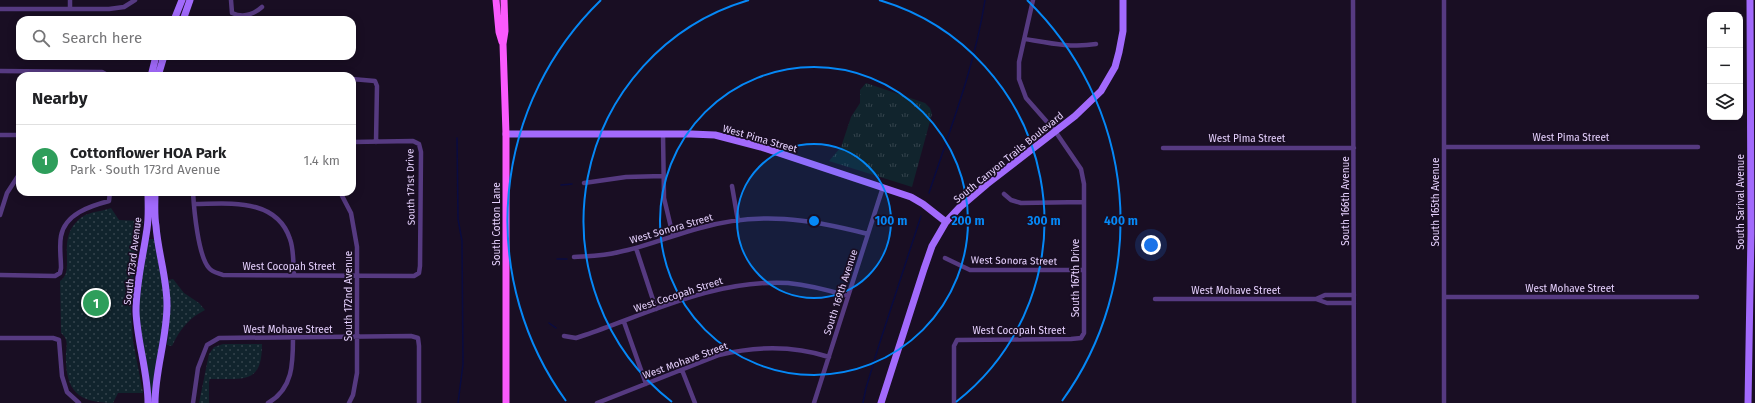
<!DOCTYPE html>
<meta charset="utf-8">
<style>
:root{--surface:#fff;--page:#f2f2f2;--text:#202124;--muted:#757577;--line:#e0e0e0;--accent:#ea580c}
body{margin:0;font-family:"Fira Sans",sans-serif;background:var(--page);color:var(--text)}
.controls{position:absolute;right:12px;top:12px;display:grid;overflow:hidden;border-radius:8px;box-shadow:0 2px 10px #0003}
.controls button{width:36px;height:36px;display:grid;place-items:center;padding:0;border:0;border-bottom:1px solid var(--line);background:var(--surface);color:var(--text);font:20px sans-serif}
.you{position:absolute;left:1151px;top:245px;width:14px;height:14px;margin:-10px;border:3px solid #fff;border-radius:50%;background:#1a73e8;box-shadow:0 0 0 6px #1a73e833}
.badge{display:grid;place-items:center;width:26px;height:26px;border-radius:50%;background:var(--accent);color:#fff;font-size:13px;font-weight:700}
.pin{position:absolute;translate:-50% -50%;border:2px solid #fff;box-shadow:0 1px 4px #0006}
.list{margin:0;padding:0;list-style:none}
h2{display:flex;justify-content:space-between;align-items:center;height:52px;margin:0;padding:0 16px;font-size:17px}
h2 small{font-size:13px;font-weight:400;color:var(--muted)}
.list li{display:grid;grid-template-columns:26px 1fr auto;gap:12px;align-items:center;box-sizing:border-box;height:72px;padding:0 16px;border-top:1px solid var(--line)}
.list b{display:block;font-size:15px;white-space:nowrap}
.list p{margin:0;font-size:13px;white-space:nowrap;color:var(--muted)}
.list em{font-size:13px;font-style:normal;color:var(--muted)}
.icon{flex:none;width:22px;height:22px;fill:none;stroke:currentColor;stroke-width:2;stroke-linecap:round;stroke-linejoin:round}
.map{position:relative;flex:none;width:1755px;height:403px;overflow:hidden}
.search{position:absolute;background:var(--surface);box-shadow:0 2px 10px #0003;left:16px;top:16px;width:340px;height:44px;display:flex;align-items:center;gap:10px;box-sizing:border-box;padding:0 14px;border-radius:12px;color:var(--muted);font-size:15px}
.panel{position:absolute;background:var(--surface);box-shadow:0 2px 10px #0003;left:16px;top:72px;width:340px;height:124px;border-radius:12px}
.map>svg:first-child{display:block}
</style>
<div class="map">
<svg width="1755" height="403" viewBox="0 0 1755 403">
<defs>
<pattern id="grass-tufts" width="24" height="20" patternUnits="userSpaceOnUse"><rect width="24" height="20" fill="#11242d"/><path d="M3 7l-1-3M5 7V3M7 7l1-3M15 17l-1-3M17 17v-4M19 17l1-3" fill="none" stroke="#34434c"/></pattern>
<pattern id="park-dots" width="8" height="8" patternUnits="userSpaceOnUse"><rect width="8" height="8" fill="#11242d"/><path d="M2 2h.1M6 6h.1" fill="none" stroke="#34434c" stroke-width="1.8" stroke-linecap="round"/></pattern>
</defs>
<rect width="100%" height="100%" fill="#190e23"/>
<path fill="url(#grass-tufts)" d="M866,83L925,103L930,108L932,114L912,187L829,161L841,147L851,117L860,103V90Z"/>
<path fill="url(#park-dots)" d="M111,208L119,220L143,221L134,266L131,309L133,341L143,393H118L113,403C76,403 65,389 66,353C67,344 68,339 61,333L60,281C77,270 54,237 82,217C91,211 101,212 111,208Z
M147,239H156L165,305L159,360L144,359L138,303Z
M173,279L184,293L199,303L205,310C189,318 180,329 172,346L167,345L169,328L168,280Z
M223,344H262C262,385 244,378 210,379L209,382V403H199L209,354L214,347Z"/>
<path fill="#11242d" d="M144,359L159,360L153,403H150Z"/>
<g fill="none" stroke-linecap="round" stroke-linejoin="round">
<path stroke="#0a0b40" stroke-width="1.5" d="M457,138L458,219L462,241L463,364L458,403
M561,185L572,184
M929,193C950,129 975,66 985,0
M557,259H567
M549,323L556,328
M863,403L866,388L879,345L921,216"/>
<path stroke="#563a81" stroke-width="4.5" d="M231,0L232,13C243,18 253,15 262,7
M1353,0L1354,403
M0,9H109L124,7L135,0
M70,9V0
M1025,39C1049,43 1071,48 1096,44
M0,71L102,72L109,76
M352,79L375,81L377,86L376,142
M663,134L664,198L673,236
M0,135H20
M1444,147H1698
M1163,148H1354
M584,183L626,177L663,176
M732,186L738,221
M193,192C194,209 198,256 209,268C212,272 218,273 223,275L414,276L419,273L420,266L421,152L419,144L413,141L352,142
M340,192L351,213L357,247V373L353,395L349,403
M1004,194L1011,200L1021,203L1084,202
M194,204C228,204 276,197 290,239C294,250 293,263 294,275
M0,215L7,193L20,173
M636,248L656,309
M574,257C589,256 604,256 619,252C646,247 673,235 700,228C760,211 809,219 868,234
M945,258L970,270H1084
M0,275L55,276L60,273L61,268C61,258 59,246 61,236C65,214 90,206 109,201L110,192
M1444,297H1697
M1155,299H1316L1327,303H1354
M1316,299L1325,295H1354
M624,322L646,384
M564,336L576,338L585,335C651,312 717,279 788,283C809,285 828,290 848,296
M0,338H53L59,340L62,376L67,392L79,403
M682,370L695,403
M193,403L198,368L207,345L219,338L411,336L418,338L419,346V403
M268,403C293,389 293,363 293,338
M597,403L719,355C756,346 792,345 829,357
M814,403L883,187
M954,403V346L957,340L1071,339L1081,338L1084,333V184L1081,169L1055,131L1026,98L1019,79V62L1033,0
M1444,403V0"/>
<path stroke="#a26afc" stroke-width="7" d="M174,20L182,0
M183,20L190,0
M151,76L156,56
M158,76L164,56
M506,134H691L715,135L761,147L911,197L923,204L946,222
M148,403C148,372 137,342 136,311C136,283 143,257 147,229C149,217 148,204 148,192
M155,403C155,370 167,338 167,305C167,278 158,253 156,226C154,215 155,203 155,192
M881,403L924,269L932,246L946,222L960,207L987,184L1075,116L1101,91L1115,67L1119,52L1123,31V0
M1748,403L1751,233L1750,0"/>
<path stroke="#f95afc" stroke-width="7" d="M496,0L499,32L502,42
M504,0L505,31L503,44L506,134V403"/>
</g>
<circle cx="814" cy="221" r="77" fill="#0588f6" fill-opacity=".12"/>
<g fill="none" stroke="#0588f6" stroke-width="2">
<circle cx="814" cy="221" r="77"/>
<circle cx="814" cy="221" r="154"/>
<path d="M672 402A230 230 0 0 1 749 0M879 0A230 230 0 0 1 956 402"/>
<path d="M566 401A307 307 0 0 1 601 0M1027 0A307 307 0 0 1 1062 401"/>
</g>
<g text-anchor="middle" stroke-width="3.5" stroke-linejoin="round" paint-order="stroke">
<g font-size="10" fill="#e6d1fe" stroke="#190e23">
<text x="1571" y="141">West Pima Street</text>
<text transform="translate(760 138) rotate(16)" y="4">West Pima Street</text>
<text x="1247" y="142">West Pima Street</text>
<text transform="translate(1008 157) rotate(-39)" y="4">South Canyon Trails Boulevard</text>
<text transform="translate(410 187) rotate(-91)" y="4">South 171st Drive</text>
<text transform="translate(1345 201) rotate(-90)" y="4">South 166th Avenue</text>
<text transform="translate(1435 202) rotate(-90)" y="4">South 165th Avenue</text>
<text transform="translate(1740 202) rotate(-90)" y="4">South Sarival Avenue</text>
<text transform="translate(496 224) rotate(-90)" y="4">South Cotton Lane</text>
<text transform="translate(671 228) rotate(-16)" y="4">West Sonora Street</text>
<text transform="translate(1014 260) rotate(1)" y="4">West Sonora Street</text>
<text transform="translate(132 261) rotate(-83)" y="4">South 173rd Avenue</text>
<text x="289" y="270">West Cocopah Street</text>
<text transform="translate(1075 278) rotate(-90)" y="4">South 167th Drive</text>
<text x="1570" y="292">West Mohave Street</text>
<text x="1236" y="294">West Mohave Street</text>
<text transform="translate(840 292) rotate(-72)" y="4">South 169th Avenue</text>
<text transform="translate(678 294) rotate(-18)" y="4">West Cocopah Street</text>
<text transform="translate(348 296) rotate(-90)" y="4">South 172nd Avenue</text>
<text x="288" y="333">West Mohave Street</text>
<text x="1019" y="334">West Cocopah Street</text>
<text transform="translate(685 360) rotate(-20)" y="4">West Mohave Street</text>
</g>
</g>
<circle cx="814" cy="221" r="6" fill="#0588f6" stroke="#190e23" stroke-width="2"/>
<g font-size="12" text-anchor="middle" font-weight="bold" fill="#0588f6" stroke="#190e23" stroke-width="3.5" stroke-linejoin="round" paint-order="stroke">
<text x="891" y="225">100 m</text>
<text x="968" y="225">200 m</text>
<text x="1044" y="225">300 m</text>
<text x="1121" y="225">400 m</text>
</g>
</svg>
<div class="controls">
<button>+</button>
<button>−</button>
<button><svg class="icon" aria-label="layers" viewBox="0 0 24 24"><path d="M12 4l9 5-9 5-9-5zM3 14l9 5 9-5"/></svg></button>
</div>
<div class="you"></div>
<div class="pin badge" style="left:96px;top:303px;background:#2e9e5b">1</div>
<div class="search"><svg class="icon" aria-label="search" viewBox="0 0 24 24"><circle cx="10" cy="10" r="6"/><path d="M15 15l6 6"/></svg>Search here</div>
<section class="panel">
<h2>Nearby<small></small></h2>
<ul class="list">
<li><span class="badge" style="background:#2e9e5b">1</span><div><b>Cottonflower HOA Park</b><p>Park · South 173rd Avenue</p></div><em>1.4 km</em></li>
</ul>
</section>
</div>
